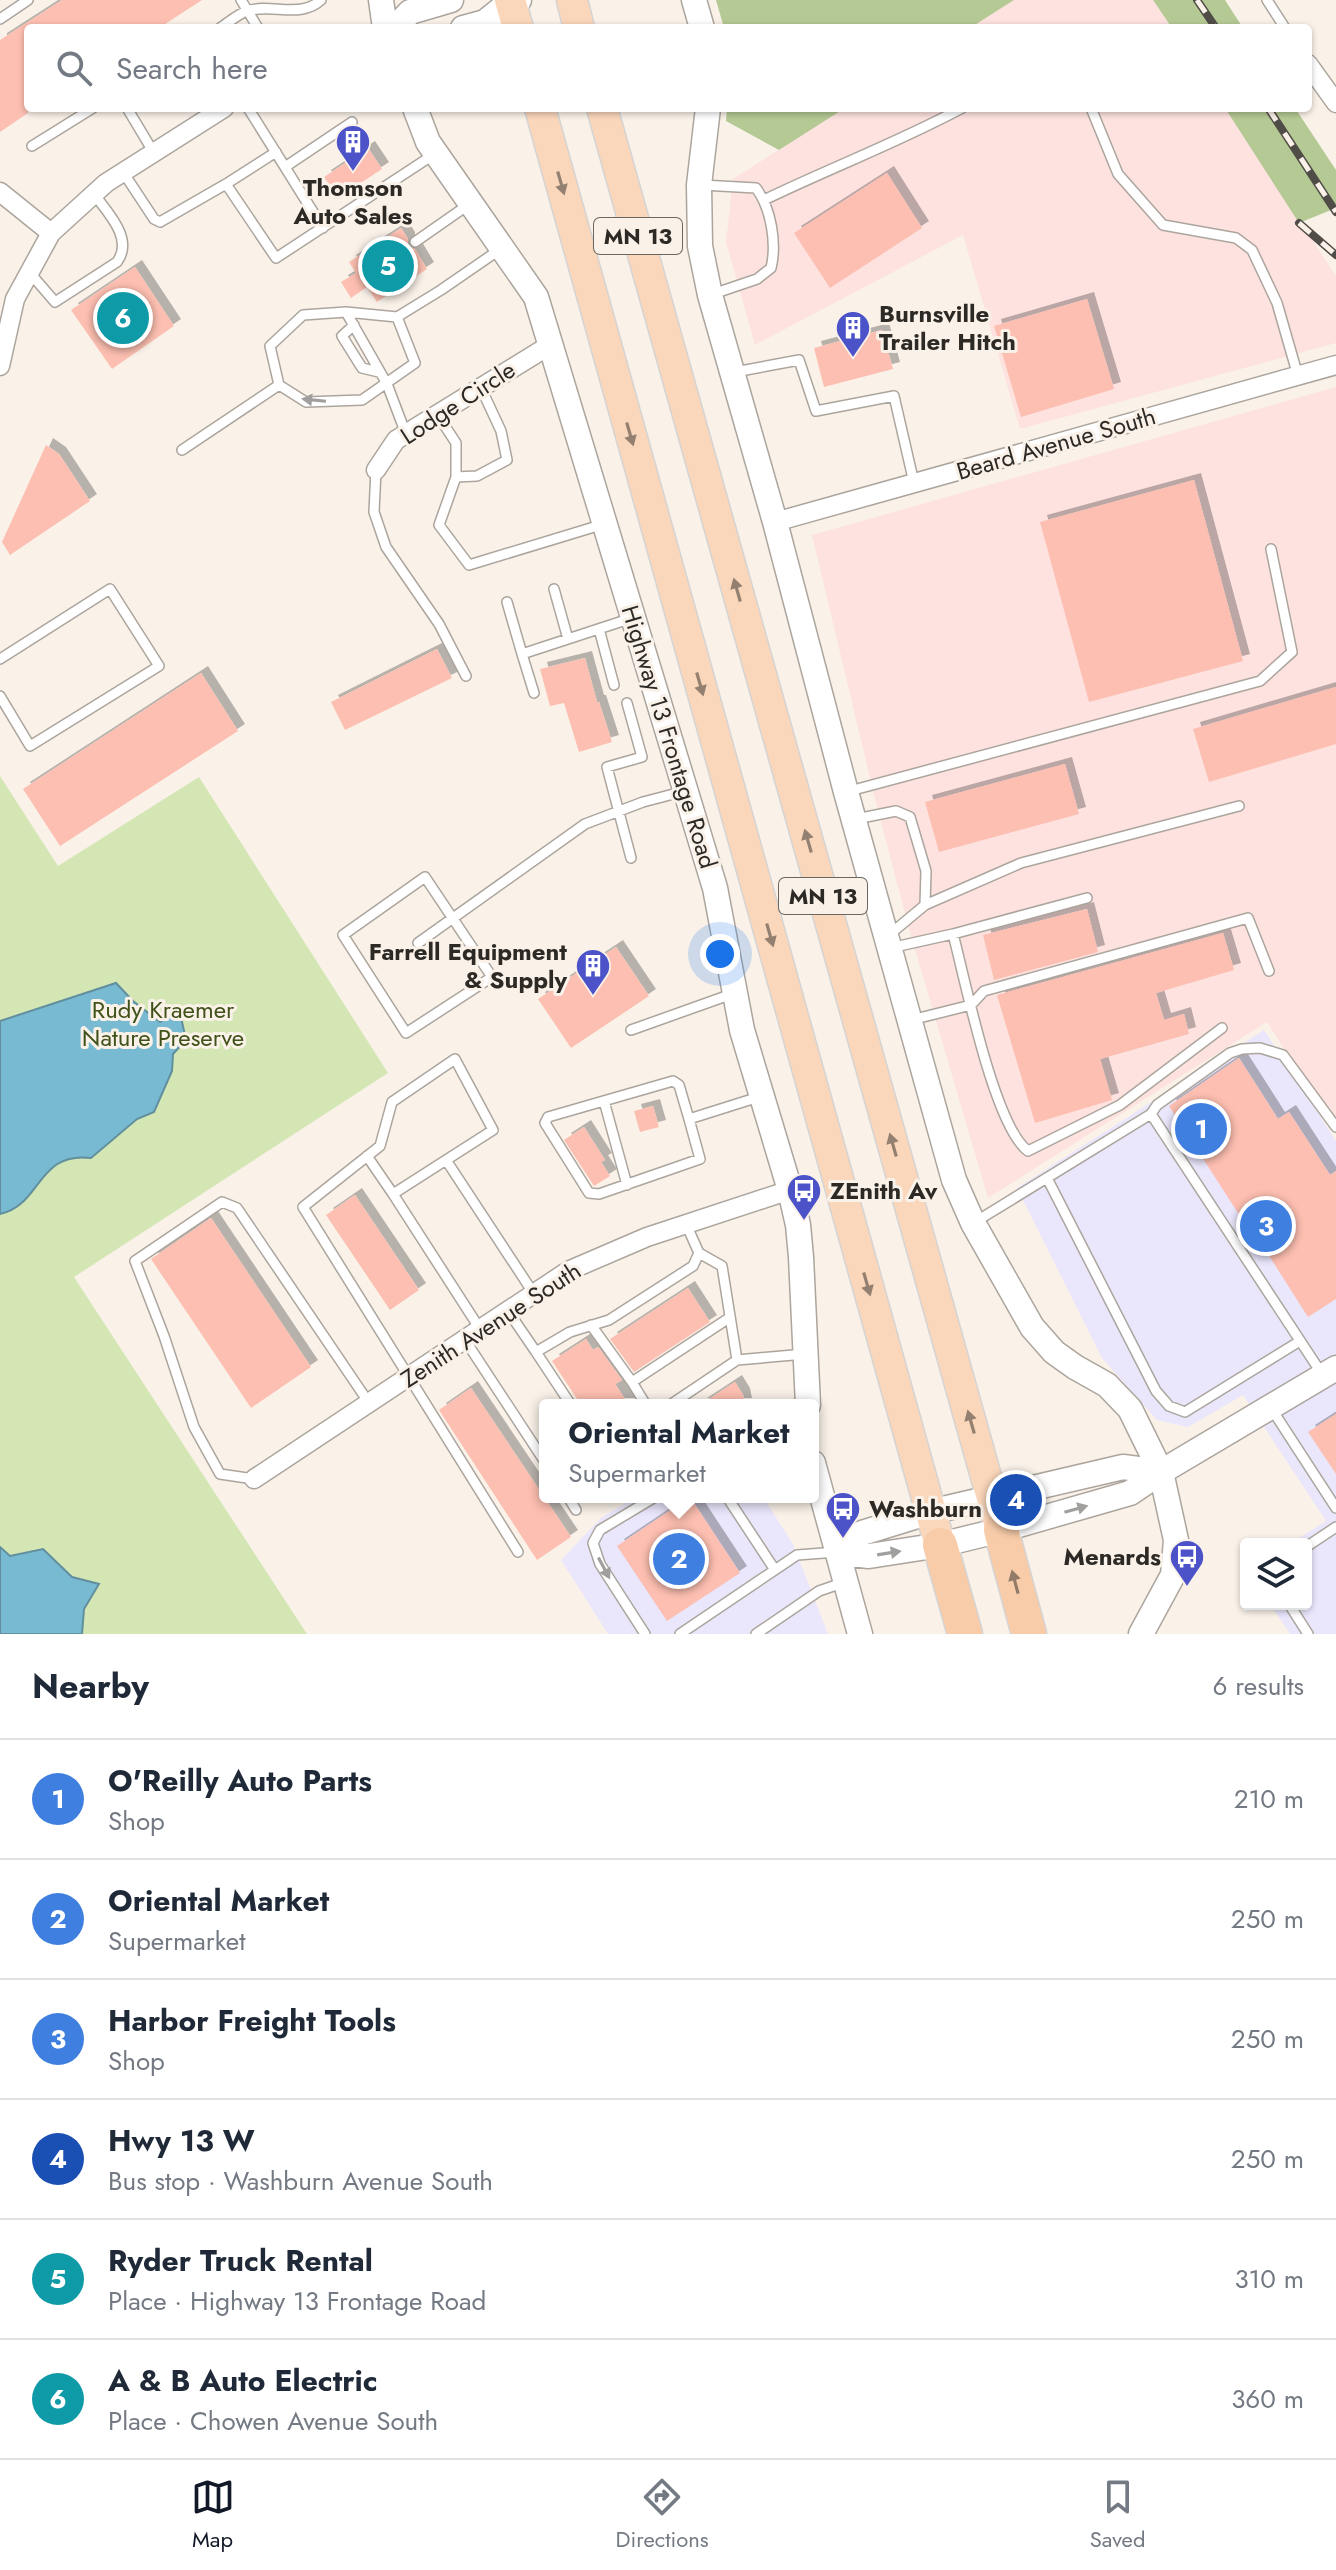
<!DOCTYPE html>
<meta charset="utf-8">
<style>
:root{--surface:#fff;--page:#f2f2f3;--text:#1f2937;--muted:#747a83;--line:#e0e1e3;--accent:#111827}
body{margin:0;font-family:Jost,sans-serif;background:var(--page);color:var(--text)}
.controls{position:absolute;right:24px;bottom:24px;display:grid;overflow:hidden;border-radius:8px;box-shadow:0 2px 6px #0004}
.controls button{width:72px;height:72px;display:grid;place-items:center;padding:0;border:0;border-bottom:2px solid var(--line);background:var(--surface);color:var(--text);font:40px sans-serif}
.you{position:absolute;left:720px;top:954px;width:28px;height:28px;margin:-20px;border:6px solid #fff;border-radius:50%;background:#1a73e8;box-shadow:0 0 0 12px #1a73e833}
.badge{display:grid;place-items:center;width:52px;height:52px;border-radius:50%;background:var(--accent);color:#fff;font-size:26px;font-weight:700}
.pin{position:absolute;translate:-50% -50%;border:4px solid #fff;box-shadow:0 2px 8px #0006}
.popup{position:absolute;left:539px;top:1399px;width:280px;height:104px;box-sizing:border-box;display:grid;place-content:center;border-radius:8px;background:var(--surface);filter:drop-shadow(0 2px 6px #0005);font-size:26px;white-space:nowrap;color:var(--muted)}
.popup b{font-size:30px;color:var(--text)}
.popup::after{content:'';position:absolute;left:50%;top:100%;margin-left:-16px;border:16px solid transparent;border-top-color:var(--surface)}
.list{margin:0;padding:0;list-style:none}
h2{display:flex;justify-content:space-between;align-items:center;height:104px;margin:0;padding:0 32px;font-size:34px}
h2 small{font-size:26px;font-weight:400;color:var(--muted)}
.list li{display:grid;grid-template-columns:52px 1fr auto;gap:24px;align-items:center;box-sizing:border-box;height:120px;padding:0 32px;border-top:2px solid var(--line)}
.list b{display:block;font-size:30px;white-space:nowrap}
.list p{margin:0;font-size:26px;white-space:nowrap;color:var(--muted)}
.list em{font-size:26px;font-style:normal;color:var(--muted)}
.icon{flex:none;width:44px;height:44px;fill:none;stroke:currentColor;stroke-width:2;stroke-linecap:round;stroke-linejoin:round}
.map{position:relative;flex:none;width:1336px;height:1634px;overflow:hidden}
.search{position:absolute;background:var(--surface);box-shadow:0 2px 6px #0004;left:24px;right:24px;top:24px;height:88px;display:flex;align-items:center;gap:20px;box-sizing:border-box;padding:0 28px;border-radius:8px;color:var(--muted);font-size:30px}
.sheet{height:824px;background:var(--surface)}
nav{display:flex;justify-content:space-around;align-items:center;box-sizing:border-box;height:112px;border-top:2px solid var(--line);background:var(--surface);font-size:22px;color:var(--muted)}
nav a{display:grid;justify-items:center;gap:4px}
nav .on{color:var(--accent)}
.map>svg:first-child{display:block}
</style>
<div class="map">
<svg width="1336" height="1634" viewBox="0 0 1336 1634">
<defs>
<filter id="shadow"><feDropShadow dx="7" dy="-7" stdDeviation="0" flood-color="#0004"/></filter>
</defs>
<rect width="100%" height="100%" fill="#faf2e9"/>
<path fill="#eae6fc" d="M1264,1030L1336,1141V1634H1290L1270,1604H1306V1544H1290L1326,1521L1243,1395L1188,1427L1157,1420L1102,1358L1017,1188Z
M636,1497H763L793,1544L828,1634H608L561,1560L601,1518Z"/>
<path fill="#fde2e0" d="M1014,0H1153L1172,28H970Z
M845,108H1225L1336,276V343L1020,429L963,235L755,345L726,242L733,179Z
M1336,387V1130L1267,1022L988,1198L909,929L875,799L812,535Z"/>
<path fill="#d3e6b4" d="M0,776L58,866L199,777L388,1073L74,1277L307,1634H0Z"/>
<path fill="#b5c994" d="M716,0H1014L970,28H724Z
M1153,0H1225L1243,28H1172Z
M727,108H845L779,150L726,121Z
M1225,108H1295L1336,170V208L1299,223Z"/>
<path fill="#78bad1" stroke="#628f9e" stroke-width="2" d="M116,983L133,1001L160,1022L179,1008L186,1040L173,1054L172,1071L154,1112L137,1119L91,1158C37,1151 42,1205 0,1214V1021Z
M0,1547L10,1556L43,1549L72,1577L99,1584L84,1609L82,1634H0Z"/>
<path fill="#fdbfb1" filter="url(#shadow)" d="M62,0H202L159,28H28V113L0,132V40Z
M368,148L382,169L338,198L324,177Z
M887,173L922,228L830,288L794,233Z
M401,228L408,239V246L415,249L427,269L377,302L367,287L351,298L341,282L356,273L349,262Z
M135,267L174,326L112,369L71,310Z
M1087,299L1114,389L1021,417L994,326Z
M882,330L893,369L824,387L814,348Z
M46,445L59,454L90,501L10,555L2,542Z
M1194,480L1243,661L1089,702L1040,522Z
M437,649L452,678L345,730L331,702Z
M585,658L597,702H599L612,742L579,752L564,703L550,706L540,669Z
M201,673L238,731L60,846L23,789Z
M1336,687V744L1209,782L1193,729Z
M1065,764L1079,814L939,852L925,802Z
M1087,909L1098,952L994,980L983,935Z
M1223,933L1234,970L1156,993L1164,1020L1184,1014L1189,1034L1100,1059L1112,1100L1035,1123L997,995Z
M616,947L649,996L571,1048L538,999Z
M1239,1058L1278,1119L1289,1112L1330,1175L1336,1171V1299L1308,1317L1266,1251L1259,1256L1236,1220L1240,1216L1169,1106Z
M653,1106L659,1127L640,1132L634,1111Z
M584,1127L605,1160L601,1162L610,1176L594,1186L564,1140Z
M355,1195L419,1290L390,1310L326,1215Z
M211,1218L311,1367L251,1408L151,1259Z
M688,1288L710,1322L634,1372L610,1339Z
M586,1339L593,1350L598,1347L622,1380L615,1384L629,1405H581L552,1361Z
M735,1382L743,1395L745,1405H700Z
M471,1388L571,1537L537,1560L439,1410Z
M1336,1414V1474L1308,1432Z
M690,1497L740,1573L667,1621L617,1546Z"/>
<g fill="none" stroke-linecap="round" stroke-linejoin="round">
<defs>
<path id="service" d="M241,0L258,28
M1267,0L1285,28
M0,19L28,0
M220,28C228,23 238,14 247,11C271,3 301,19 321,0
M127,108L154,153
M248,108L323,228
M1091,108L1118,174L1163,225L1236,238L1252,250L1277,303L1298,376
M32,146L93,108
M285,167L352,122
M123,172L154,219L160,222L226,184L276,258L436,153
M226,184L276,152
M702,185L756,188C771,208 777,243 771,268L757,279L710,295
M764,200C830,168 899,142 962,108
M415,242L468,205
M30,273L55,302L117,262C134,239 108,213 94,194
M346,312L387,384L406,434
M397,317L415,363L362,400L306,402L279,385L270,346L303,315L346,312L397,317L441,290L499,250
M354,325L342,336L362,368L379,372
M735,372L799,360L816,411L894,396L914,483
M437,414L456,443V477L477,476L507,460L501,431L481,388
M182,450L279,385
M376,470L374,512L386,547L439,624L466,676
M456,477L439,525L469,565L604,524
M554,589L568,639
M507,602L522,654
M599,629L614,685
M0,659L110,589L159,666L30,746L0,696
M534,693L522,654L632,618
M627,703L642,757L607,767L631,858
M846,792L1260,681L1292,652L1271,549
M856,819L896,811L910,817L926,871L925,905L889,935
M425,877L492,977L406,1033L343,935Z
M925,905L1021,863L1239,806
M953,934L1087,898
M418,943L585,824L643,802L685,791
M890,948L953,934C965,979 994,1126 1028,1151L1120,1105L1222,1028
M911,1020L971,1005L984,991L1248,918L1269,971
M631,1030L732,994
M604,1101L627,1185
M1151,1114L1157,1105L1230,1053L1242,1049L1260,1048L1283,1055L1336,1127
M689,1119L700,1159L599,1194L589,1193L545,1123L548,1117L673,1081L679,1085L689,1119L762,1096
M367,1156L393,1194
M446,1160L534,1294
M1047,1178L1156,1391L1169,1406L1185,1412L1300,1341
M975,1222L1151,1114L1322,1374
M686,1224L699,1253L722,1266L737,1360L805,1354
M508,1311L536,1352L570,1332L609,1320L693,1266L699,1253
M591,1325L632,1382
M480,1329L393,1194L493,1130L455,1059L392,1102L380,1146L303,1207L518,1552
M465,1340L545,1462
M536,1352L571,1405
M646,1405L632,1382L729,1318
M670,1405L737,1360
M1271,1408L1336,1508
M254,1479L220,1474L194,1427L164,1336L135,1261L222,1202L237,1208L369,1403
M568,1497L576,1510
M727,1497L775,1570
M1306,1547L1336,1527
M1289,1604L1308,1634
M645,1634L600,1564L593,1543L600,1530L655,1497
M680,1634L797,1555L837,1552
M756,1634L819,1591L845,1582"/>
<path id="minor" d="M1308,64L1336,103
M0,192L51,233
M0,366L15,299L51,233L106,183L224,108
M376,470L396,440L550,345
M775,522L1336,365
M254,1479L568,1271L647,1237L790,1190"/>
<path id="tertiary" d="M381,0L385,28
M694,0L702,28
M395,28L410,12L451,0
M463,28L485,22L510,2L519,0
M415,108L428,142L536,297L715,888L742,1030L790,1190L798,1225L801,1257L808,1405
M708,108L699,185L700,246L710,295L775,522L846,792L954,1180L973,1223L1032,1327L1054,1352L1075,1367L1107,1385L1130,1409L1161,1472L1176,1540L1173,1575L1141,1634
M813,1463L860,1634
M837,1552L869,1556L940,1545L1001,1530L1130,1493L1161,1472L1336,1368
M837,1552L862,1533L930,1512L1123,1467L1161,1472"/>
<path id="trunk" d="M510,0L518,28
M572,0L579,28
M540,108L940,1545
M602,108L1001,1530"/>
<path id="motorway" d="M1001,1530L1029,1634
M940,1545L965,1634"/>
</defs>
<use href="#service" stroke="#aca59d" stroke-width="12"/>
<use href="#minor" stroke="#aca59d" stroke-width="21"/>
<use href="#tertiary" stroke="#aca59d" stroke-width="27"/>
<use href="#trunk" stroke="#d5d4d4" stroke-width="33"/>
<use href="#motorway" stroke="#d5d4d4" stroke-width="37"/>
<use href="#service" stroke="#fff" stroke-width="9"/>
<use href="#minor" stroke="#fff" stroke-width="18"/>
<use href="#tertiary" stroke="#fff" stroke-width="24"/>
<use href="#trunk" stroke="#fad6ba" stroke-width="30"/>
<use href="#motorway" stroke="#f8cca9" stroke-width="34"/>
<defs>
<path id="rail" d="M1197,0L1216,28
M1268,108L1336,212
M1299,223L1336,255"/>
</defs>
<use href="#rail" stroke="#504c47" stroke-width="8"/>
<use href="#rail" stroke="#faf2e9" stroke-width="5" stroke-dasharray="15" stroke-linecap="butt"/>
</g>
<defs><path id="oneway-solid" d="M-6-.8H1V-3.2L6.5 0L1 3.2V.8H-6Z" transform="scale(2)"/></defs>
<g fill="#948070">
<use href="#oneway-solid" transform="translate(561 183) rotate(74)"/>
<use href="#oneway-solid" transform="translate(630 434) rotate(74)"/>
<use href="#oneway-solid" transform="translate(737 590) rotate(-106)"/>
<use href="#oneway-solid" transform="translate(700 684) rotate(74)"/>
<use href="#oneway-solid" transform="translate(808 841) rotate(-106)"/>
<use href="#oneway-solid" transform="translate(770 935) rotate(74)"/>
<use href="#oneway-solid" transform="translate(893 1145) rotate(-106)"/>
<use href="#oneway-solid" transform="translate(867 1284) rotate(74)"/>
<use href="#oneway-solid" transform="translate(971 1422) rotate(-106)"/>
</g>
<g fill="#a09f9d">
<use href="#oneway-solid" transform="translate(314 400) rotate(-174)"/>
<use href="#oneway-solid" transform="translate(1076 1509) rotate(-16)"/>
<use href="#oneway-solid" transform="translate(889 1553) rotate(-9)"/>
<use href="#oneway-solid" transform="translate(604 1568) rotate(62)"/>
</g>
<use fill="#927b68" href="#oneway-solid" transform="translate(1015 1582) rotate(-105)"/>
<defs>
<symbol id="building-pin" viewBox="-11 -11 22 30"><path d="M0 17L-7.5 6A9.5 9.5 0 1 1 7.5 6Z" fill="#4c53c9" stroke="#faf2e9"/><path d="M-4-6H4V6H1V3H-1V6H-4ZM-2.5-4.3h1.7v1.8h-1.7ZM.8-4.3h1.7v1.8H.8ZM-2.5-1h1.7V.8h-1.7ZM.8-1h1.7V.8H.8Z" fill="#fff"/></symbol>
<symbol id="bus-pin" viewBox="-11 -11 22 30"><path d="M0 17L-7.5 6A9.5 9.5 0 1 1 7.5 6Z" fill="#4c53c9" stroke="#faf2e9"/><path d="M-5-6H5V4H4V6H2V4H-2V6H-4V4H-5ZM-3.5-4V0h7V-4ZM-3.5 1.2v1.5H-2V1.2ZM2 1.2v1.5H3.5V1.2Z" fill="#fff"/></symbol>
</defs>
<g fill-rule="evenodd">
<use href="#building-pin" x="333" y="122" width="40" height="54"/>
<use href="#building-pin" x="833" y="308" width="40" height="54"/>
<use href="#building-pin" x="573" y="946" width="40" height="54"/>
<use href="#bus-pin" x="784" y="1171" width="40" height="54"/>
<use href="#bus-pin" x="823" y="1489" width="40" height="54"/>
<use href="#bus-pin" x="1167" y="1537" width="40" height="54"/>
</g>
<g text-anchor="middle" stroke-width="6" stroke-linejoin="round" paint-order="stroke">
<g fill="#faf2e9" stroke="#6a6660" stroke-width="2">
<rect x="594" y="218" width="88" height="36" rx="6"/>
<rect x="779" y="878" width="88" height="36" rx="6"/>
</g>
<g font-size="22" font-weight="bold" fill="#2d2a26">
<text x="638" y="244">MN 13</text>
<text x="823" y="904">MN 13</text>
</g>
<g font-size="24" font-weight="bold" fill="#2d2a26" stroke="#faf2e9" text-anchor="start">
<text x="353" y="196" text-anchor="middle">Thomson<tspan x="353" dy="28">Auto Sales</tspan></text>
<text x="879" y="322">Burnsville<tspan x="879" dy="28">Trailer Hitch</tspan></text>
<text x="567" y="960" text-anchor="end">Farrell Equipment<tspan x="567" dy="28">&amp; Supply</tspan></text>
<text x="830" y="1199">ZEnith Av</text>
<text x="869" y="1517">Washburn</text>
<text x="1161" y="1565" text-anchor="end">Menards</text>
</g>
<g font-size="24" fill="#2d2a26" stroke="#faf2e9">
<text transform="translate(458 403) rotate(-33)" y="8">Lodge Circle</text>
<text transform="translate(1056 444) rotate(-16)" y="8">Beard Avenue South</text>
<text transform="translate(669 737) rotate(73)" y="8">Highway 13 Frontage Road</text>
<text transform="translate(491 1325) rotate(-33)" y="8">Zenith Avenue South</text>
</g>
<g font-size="24" fill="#405119" stroke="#faf2e9">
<text x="163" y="1018">Rudy Kraemer<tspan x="163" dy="28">Nature Preserve</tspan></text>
</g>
</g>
</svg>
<div class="controls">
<button><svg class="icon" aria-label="layers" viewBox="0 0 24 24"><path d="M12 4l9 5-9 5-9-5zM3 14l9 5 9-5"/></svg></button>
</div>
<div class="you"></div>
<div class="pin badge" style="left:1201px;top:1129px;background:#3f7fe0">1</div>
<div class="pin badge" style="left:679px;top:1559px;background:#3f7fe0">2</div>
<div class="popup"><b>Oriental Market</b>Supermarket</div>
<div class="pin badge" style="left:1266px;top:1226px;background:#3f7fe0">3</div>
<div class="pin badge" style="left:1016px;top:1500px;background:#1a4fb4">4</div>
<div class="pin badge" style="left:388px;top:266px;background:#0f9aa8">5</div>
<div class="pin badge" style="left:123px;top:318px;background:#0f9aa8">6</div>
<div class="search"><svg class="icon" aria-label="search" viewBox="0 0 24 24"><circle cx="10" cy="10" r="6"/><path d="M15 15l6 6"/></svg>Search here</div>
</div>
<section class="sheet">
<h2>Nearby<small>6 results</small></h2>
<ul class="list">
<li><span class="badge" style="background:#3f7fe0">1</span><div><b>O'Reilly Auto Parts</b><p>Shop</p></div><em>210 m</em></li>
<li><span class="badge" style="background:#3f7fe0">2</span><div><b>Oriental Market</b><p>Supermarket</p></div><em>250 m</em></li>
<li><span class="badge" style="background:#3f7fe0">3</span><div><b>Harbor Freight Tools</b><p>Shop</p></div><em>250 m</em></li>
<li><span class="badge" style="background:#1a4fb4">4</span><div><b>Hwy 13 W</b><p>Bus stop · Washburn Avenue South</p></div><em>250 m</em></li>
<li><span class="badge" style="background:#0f9aa8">5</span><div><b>Ryder Truck Rental</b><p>Place · Highway 13 Frontage Road</p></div><em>310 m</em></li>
<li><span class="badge" style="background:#0f9aa8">6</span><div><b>A &amp; B Auto Electric</b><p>Place · Chowen Avenue South</p></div><em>360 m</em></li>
</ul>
</section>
<nav>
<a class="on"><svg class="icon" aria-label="map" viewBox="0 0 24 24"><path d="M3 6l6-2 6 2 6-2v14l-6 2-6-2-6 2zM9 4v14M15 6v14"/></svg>Map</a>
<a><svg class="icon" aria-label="directions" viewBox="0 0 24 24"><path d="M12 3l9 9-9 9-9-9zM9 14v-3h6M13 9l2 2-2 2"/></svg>Directions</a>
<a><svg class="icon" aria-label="saved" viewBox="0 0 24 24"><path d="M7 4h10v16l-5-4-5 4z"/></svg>Saved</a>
</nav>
